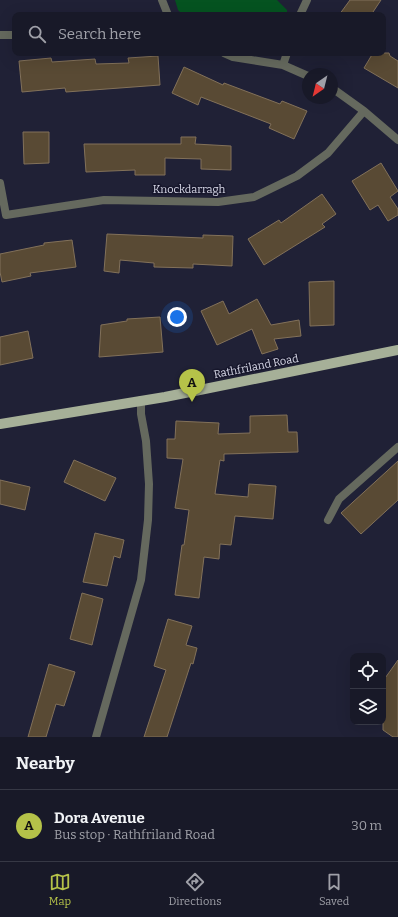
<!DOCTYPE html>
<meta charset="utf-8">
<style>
:root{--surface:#181928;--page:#252634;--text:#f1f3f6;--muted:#9fa0a8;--line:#363845;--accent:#b5c249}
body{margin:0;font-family:Bitter,serif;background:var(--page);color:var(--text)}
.controls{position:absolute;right:12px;bottom:12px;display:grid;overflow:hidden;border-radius:8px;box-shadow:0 4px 16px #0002}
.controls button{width:36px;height:36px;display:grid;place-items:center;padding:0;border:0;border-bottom:1px solid var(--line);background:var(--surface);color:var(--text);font:20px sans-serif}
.compass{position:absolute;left:302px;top:68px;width:36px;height:36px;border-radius:50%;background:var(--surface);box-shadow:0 4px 16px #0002;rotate:215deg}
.you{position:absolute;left:177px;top:317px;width:14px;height:14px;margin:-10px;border:3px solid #fff;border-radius:50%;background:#1a73e8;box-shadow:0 0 0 6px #1a73e833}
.badge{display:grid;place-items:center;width:26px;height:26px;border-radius:50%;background:var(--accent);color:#111;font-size:13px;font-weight:700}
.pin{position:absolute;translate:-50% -33px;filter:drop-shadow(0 1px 2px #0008)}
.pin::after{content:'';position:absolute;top:21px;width:14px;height:12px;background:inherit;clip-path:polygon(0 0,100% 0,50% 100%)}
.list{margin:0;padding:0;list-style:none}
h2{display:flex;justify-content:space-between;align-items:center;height:52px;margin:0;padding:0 16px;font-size:17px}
h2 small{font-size:13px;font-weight:400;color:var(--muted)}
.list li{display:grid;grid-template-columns:26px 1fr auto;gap:12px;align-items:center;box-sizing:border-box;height:72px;padding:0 16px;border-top:1px solid var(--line)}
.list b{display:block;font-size:15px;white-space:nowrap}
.list p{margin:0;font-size:13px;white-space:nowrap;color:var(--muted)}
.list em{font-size:13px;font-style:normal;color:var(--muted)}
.icon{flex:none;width:22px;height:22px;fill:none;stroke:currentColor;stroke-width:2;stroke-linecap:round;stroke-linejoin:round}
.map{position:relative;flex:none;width:398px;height:737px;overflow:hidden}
.search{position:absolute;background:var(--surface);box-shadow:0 4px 16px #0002;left:12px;right:12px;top:12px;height:44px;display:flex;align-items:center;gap:10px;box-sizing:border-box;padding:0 14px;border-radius:8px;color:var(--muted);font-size:15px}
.sheet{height:124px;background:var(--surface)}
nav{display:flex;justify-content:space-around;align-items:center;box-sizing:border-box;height:56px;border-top:1px solid var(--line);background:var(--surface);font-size:11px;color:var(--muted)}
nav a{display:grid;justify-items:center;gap:2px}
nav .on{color:var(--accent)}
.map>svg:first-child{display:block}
</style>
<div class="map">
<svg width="398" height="737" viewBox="0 0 398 737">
<rect width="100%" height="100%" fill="#202136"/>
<path fill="#055320" d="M175,0H277L287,10V15H183L178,10Z"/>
<path fill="#594a34" stroke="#82715a" d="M350,0H381L371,15H339Z
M373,53H389L390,56L398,61V88L364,68Z
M158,56L160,85L66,92L65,88L22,92L19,61L51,58L52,62L95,59L96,64L129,63L128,58Z
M184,67L223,85L224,83L280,104L282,101L307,111L294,139L269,128L271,124L201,97L198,105L172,93Z
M23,132H49V163L24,164Z
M181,137H196L195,144L231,146V170L201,169V159L165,158V175H135V170L86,172L84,144H181Z
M381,163L398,191L390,197L398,209V215L388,221L378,205L370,210L352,181Z
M322,194L336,214L322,224L325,227L264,265L248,239L279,220L281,223Z
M107,234L203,238V235L233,236L232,266L193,264V268L154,267V263L120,260L119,273L104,271Z
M72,240L76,267L30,273L31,276L2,282L0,272V254L44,245V243Z
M334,281V325L310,326L309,282Z
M257,299L271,325L299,320L301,336L274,339L278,349L262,354L252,329L217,345L201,311L223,301L229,314Z
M160,317L163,352L99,357L101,325L127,321V319Z
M28,331L33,358L0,365V337Z
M287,415L288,432H297L298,452L224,454V461L220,460L215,494L248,497L249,484L276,486L273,519L235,516L231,545L220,544L219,559L204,557L199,598L175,595L182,545H184L189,510L175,508L183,459L167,458V439H175L176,421L219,423L218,434L250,433V416Z
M74,460L116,478L105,501L64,482Z
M398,461V500L361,534L341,513Z
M0,480L30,487L25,510L0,504Z
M95,533L124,540L120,558L114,556L107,586L83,582Z
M82,593L103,599L92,645L70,639Z
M168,619L192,626L186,645L197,648L193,664L191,663L167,737H144L166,670L154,666Z
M398,660V737H393L383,730V681Z
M49,664L75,672L64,706L56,704L46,737H28Z"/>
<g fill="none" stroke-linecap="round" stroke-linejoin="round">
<path stroke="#65695e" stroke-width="8" d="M162,0L168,15
M300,15L307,0
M0,35H15
M224,53L233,57L283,65L308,76
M283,65L287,53
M332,88L364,111L398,140
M0,183L6,215L104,200L218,202L254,197L297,176L328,153L364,111
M328,520L339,499L398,447
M96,737L141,580L148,520L149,484L146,441L141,414V400"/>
<path stroke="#a6b098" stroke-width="10" d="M0,424L165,397L398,350"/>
</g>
<g text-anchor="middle" stroke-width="3" stroke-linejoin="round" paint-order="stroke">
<g font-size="11" fill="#d8d9e8" stroke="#17172c">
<text x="189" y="193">Knockdarragh</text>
<text transform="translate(256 366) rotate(-11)" y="4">Rathfriland Road</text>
</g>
</g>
</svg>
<div class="controls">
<button><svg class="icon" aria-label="locate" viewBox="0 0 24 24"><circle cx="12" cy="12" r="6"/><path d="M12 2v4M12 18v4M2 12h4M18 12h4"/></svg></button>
<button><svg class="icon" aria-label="layers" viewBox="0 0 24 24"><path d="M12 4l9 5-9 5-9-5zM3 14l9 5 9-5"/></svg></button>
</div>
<svg class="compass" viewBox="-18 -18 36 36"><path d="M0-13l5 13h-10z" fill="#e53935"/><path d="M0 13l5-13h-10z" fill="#9fa0a8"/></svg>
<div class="you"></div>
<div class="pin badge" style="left:192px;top:402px">A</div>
<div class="search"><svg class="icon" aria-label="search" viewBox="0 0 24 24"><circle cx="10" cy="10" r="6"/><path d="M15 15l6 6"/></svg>Search here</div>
</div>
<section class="sheet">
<h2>Nearby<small></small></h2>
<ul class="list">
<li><span class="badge">A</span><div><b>Dora Avenue</b><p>Bus stop · Rathfriland Road</p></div><em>30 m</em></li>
</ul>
</section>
<nav>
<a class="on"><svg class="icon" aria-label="map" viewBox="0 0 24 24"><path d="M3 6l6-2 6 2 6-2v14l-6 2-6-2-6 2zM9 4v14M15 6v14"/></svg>Map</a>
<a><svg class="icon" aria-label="directions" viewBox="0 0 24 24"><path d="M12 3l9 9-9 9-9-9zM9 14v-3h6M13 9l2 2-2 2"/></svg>Directions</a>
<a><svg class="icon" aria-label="saved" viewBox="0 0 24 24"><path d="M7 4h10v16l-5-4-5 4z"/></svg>Saved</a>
</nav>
